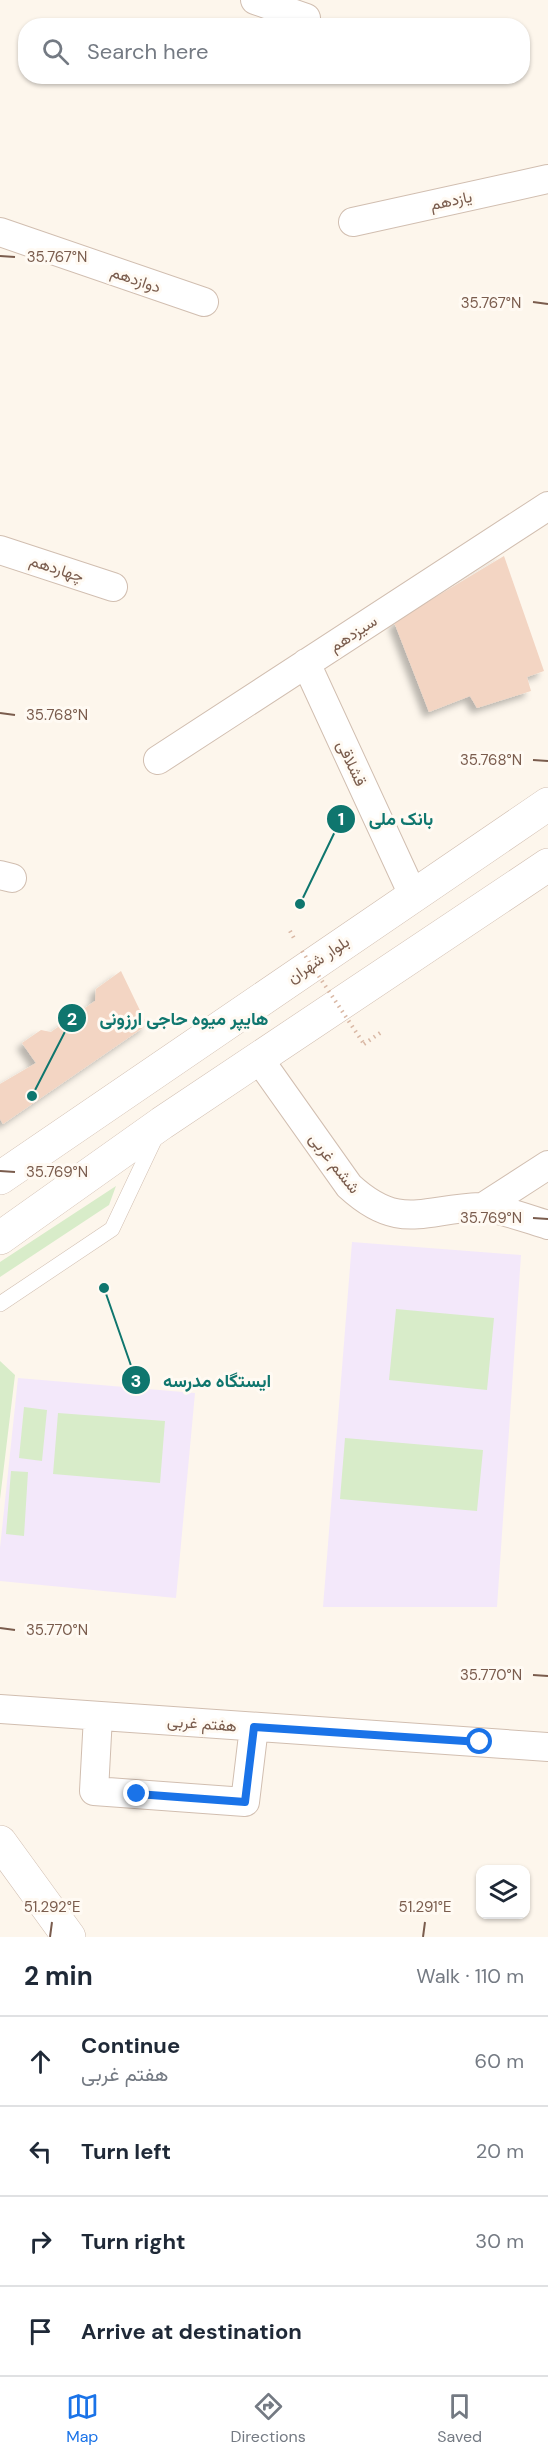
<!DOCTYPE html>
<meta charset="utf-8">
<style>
:root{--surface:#fff;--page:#f2f2f3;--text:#1f2937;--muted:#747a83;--line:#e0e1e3;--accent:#1a73e8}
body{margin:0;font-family:"DM Sans",Vazirmatn,sans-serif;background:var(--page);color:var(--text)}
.controls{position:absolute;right:18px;bottom:18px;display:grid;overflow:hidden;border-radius:12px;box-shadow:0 2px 4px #0004}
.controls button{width:54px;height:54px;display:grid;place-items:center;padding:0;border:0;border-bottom:2px solid var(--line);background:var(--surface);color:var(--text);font:30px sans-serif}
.stop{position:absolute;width:18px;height:18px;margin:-14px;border:4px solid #1a73e8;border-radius:50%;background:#fff}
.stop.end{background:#1a73e8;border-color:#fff;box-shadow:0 2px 6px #0008}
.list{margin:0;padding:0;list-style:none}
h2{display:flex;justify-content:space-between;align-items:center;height:78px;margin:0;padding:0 24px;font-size:26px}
h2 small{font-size:20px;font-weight:400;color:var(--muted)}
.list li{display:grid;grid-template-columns:39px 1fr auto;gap:18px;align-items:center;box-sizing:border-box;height:90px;padding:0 24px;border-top:2px solid var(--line)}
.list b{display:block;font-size:22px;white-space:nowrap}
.list p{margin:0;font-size:20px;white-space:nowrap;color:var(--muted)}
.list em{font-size:20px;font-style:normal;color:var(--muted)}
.icon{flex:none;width:33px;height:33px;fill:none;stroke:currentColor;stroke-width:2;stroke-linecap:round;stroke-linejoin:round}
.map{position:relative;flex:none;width:548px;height:1937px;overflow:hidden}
.search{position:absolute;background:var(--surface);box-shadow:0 2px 4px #0004;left:18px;right:18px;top:18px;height:66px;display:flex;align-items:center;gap:15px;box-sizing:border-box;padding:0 21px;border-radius:24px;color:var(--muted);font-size:22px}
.sheet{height:438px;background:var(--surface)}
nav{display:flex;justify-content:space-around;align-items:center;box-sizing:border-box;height:84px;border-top:2px solid var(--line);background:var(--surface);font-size:16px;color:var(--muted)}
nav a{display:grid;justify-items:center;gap:3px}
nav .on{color:var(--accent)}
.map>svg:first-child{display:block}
</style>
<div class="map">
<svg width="548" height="1937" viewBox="0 0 548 1937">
<defs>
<filter id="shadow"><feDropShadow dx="-5.5" dy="5.5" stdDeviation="3" flood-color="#0004"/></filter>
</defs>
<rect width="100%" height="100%" fill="#fdf6ec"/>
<path fill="#f3e8fa" d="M352,1242L521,1255L497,1607H323Z
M18,1378L195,1393L176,1598L0,1581V1548Z"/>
<path fill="#d8ecc9" d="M116,1186L109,1205L0,1277V1262Z
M396,1309L494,1318L487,1390L389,1380Z
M0,1361L15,1375L0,1499Z
M24,1407L47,1410L42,1461L19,1458Z
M58,1413L165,1421L160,1483L53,1474Z
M345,1438L483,1450L477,1511L340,1499Z
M11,1471L28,1472L24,1536L6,1534Z"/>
<path fill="#f3d5c3" filter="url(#shadow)" d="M504,556L544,671L527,677L531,691L477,708L470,696L429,712L394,622Z
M121,971L147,1025L3,1124L0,1119V1084L36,1063L22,1043L41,1030L51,1032L95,1001L96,989Z"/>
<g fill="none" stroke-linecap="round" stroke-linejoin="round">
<defs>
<path id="service" d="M0,1304L112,1229L157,1134"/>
<path id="minor" d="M255,0L306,18
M353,222L548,179
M0,232L204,302
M0,550L113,587
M306,663L413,895
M158,760L548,506
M0,875L12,878
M259,1059L349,1186C399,1232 423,1209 480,1207C496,1207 531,1220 548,1225
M483,1207L548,1165
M0,1709L548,1747
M98,1716L94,1791L245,1802L254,1727"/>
<path id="tertiary" d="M0,1178L548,804
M0,1238L162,1123L548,865
M0,1842L69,1937"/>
</defs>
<use href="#service" stroke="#d1beb0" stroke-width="16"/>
<use href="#minor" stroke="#d1beb0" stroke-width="30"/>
<use href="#tertiary" stroke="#d1beb0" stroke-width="34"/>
<path stroke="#d9b8a5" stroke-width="4" stroke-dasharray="1.5 4.5" stroke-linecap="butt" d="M290,931L295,940
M364,1044L383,1031"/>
<use href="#service" stroke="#fff" stroke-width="15"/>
<use href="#minor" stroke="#fff" stroke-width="28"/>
<use href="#tertiary" stroke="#fff" stroke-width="33"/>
<path stroke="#d9b8a5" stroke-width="4" stroke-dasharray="1.5 4.5" stroke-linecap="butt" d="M302,951L364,1044"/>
</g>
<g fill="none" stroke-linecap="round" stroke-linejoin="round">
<path stroke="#1a73e8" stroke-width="8" d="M137,1794L245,1802L254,1727L480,1742"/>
</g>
<path fill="none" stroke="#7a5c4d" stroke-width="2" d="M0,256L15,257M533,302L548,304M0,713L15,715M533,760L548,761M0,1171L15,1172M533,1218L548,1219M0,1628L15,1630M533,1675L548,1676M50,1937L52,1922M423,1937L425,1922"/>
<g text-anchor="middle" stroke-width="6" stroke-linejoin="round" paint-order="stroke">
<g font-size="16" fill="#7a5c4d" stroke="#fffaf3">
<text transform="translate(451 200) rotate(-12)" y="6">یازدهم</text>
<text transform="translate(136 279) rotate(19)" y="6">دوازدهم</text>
<text transform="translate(57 568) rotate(18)" y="6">چهاردهم</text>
<text transform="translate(353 633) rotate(-33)" y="6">سیزدهم</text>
<text transform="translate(352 763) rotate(65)" y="6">قشلاقی</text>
<text transform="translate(318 959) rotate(-34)" y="6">بلوار شهران</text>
<text transform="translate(335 1163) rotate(52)" y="6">ششم غربی</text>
<text transform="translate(202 1723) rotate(4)" y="6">هفتم غربی</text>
</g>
</g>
<g font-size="15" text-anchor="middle" fill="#7a5c4d" stroke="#fffaf3" stroke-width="6" stroke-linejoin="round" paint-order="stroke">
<text x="57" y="262">35.767°N</text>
<text x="491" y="308">35.767°N</text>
<text x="57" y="720">35.768°N</text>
<text x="491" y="765">35.768°N</text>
<text x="57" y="1177">35.769°N</text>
<text x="491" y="1223">35.769°N</text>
<text x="57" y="1635">35.770°N</text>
<text x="491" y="1680">35.770°N</text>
<text x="52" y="1912">51.292°E</text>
<text x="425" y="1912">51.291°E</text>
</g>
<path fill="none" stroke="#0f766e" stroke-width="2" d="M300 904L341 819M32 1096L72 1018M104 1288L136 1380"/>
<g fill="#0f766e" stroke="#fffaf3" stroke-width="2">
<circle cx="300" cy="904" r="6"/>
<circle cx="32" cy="1096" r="6"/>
<circle cx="104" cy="1288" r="6"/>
<circle cx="341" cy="819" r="15"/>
<circle cx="72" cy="1018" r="15"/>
<circle cx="136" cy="1380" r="15"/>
</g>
<g font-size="18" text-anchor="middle" font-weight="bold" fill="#fff">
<text x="341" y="825">1</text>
<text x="72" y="1025">2</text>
<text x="136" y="1387">3</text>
</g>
<g font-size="18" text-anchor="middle" font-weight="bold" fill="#0f766e" stroke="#fffaf3" stroke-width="6" stroke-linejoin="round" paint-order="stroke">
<text x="401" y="825">بانک ملی</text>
<text x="184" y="1025">هایپر میوه حاجی ارزونی</text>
<text x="217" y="1387">ایستگاه مدرسه</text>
</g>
</svg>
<div class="controls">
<button><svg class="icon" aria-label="layers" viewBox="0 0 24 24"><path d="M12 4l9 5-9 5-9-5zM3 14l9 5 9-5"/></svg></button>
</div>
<div class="stop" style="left:480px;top:1742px"></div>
<div class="stop end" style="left:137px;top:1794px"></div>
<div class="search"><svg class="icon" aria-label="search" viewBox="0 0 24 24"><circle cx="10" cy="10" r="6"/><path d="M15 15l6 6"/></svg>Search here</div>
</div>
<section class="sheet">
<h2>2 min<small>Walk · 110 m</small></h2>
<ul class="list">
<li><svg class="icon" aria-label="ahead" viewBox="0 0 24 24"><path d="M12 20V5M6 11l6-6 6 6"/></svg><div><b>Continue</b><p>هفتم غربی</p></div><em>60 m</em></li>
<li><svg class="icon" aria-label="left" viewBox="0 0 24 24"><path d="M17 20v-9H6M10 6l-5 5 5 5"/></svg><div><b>Turn left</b></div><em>20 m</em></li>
<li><svg class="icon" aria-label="right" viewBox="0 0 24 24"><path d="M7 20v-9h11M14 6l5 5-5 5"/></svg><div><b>Turn right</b></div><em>30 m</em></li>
<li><svg class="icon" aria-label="arrive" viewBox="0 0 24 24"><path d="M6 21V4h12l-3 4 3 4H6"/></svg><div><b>Arrive at destination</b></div></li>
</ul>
</section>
<nav>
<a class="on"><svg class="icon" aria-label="map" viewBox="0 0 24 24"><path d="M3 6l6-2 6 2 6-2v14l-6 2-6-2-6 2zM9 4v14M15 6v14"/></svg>Map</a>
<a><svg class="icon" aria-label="directions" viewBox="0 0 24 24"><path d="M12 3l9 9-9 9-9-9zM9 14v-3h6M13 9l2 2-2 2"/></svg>Directions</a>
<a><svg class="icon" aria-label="saved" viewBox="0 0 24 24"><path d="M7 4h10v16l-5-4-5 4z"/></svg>Saved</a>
</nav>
